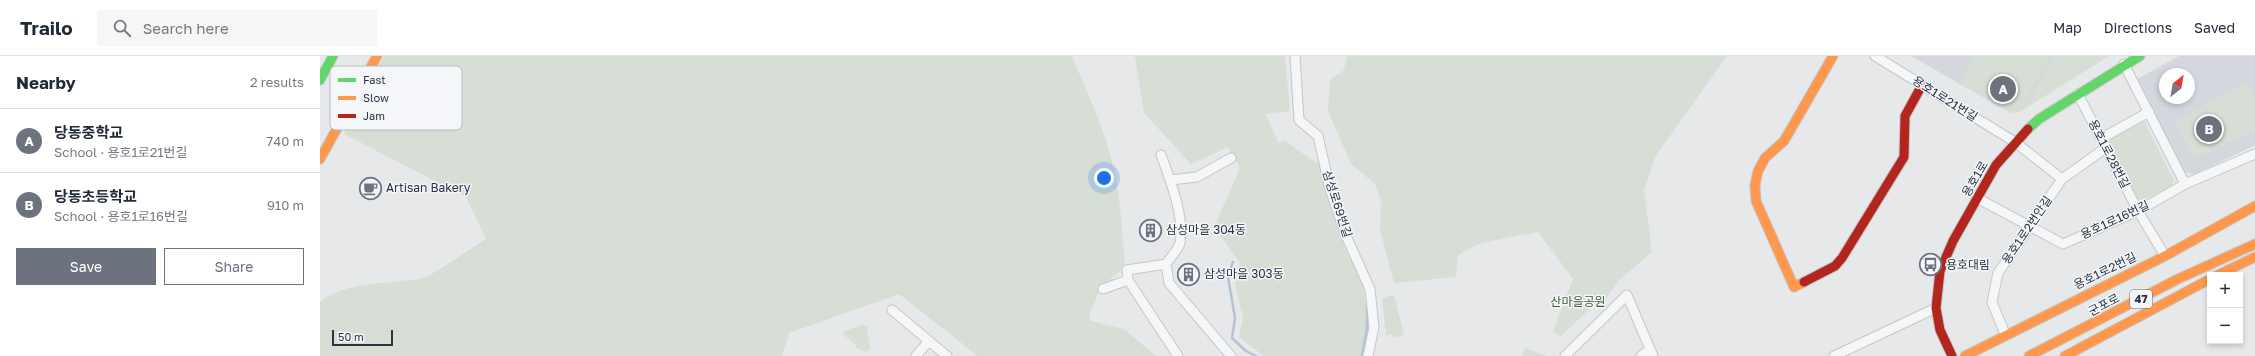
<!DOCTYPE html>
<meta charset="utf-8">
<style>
:root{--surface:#fff;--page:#f6f6f7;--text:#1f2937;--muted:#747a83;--line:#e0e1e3;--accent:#6c737f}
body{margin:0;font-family:"Golos Text","Noto Sans KR",sans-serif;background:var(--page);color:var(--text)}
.controls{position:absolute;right:12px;bottom:12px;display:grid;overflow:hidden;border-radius:0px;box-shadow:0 2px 6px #0003}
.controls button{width:36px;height:36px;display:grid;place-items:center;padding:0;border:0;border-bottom:1px solid var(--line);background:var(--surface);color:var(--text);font:20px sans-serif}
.compass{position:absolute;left:1839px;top:12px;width:36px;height:36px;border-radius:50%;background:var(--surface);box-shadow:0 2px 6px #0003;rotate:31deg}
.scale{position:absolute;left:12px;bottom:10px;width:61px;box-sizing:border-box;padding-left:4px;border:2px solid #2b3445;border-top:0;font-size:11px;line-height:14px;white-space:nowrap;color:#2b3445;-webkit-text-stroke:3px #f4f6f9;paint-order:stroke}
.you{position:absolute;left:784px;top:122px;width:14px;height:14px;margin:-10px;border:3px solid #fff;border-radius:50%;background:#1a73e8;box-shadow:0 0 0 6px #1a73e833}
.badge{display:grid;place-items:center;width:26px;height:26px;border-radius:50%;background:var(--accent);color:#fff;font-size:13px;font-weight:700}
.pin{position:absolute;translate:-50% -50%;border:2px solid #fff;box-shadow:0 1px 4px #0006}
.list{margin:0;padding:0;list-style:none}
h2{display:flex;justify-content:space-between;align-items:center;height:52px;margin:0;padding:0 16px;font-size:17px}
h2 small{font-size:13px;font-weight:400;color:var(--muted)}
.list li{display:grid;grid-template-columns:26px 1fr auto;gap:12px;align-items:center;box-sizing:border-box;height:64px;padding:0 16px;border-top:1px solid var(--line)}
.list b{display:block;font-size:15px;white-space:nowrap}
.list p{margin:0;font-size:13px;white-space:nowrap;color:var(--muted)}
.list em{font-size:13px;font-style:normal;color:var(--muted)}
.actions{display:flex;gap:8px;padding:12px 16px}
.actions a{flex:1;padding:9px 0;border:1px solid var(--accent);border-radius:0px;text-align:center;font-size:14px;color:var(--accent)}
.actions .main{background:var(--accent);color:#fff}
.icon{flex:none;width:22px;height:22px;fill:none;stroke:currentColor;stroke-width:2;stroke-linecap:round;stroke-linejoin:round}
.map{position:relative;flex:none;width:1935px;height:300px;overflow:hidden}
header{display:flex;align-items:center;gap:24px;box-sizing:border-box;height:56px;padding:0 20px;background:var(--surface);border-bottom:1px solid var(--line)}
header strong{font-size:19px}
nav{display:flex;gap:22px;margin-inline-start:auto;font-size:14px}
.search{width:280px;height:36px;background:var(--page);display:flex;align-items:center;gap:10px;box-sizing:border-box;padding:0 14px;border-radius:0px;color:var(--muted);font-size:15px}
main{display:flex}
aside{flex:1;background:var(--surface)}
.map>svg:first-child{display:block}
</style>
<header>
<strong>Trailo</strong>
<div class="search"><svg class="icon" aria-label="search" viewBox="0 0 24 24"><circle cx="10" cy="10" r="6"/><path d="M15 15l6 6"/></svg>Search here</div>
<nav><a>Map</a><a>Directions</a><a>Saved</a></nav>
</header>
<main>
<aside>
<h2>Nearby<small>2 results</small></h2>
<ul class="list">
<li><span class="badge">A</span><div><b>당동중학교</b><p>School · 용호1로21번길</p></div><em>740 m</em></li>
<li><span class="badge">B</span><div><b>당동초등학교</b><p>School · 용호1로16번길</p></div><em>910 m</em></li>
</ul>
<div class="actions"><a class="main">Save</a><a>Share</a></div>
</aside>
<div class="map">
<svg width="1935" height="300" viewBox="0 0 1935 300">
<rect width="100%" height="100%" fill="#e6e8ea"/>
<path fill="#d4d7dd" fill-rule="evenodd" d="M1591,0H1734L1712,40L1701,55L1691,57Z
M1859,0H1935V89L1875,118L1864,116L1817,23ZM1845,18H1869V42H1845Z"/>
<path fill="#d6ded6" d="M64,0H755L752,1C768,38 785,74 794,113C801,145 802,178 805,211L781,231L769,260L771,265L804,273L836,300H658L579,238L469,277L462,300H0V246C24,225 73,228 103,222C114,219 154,190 166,183L146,141L24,78Z
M815,0H965L970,55L946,58L958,87L965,85L1001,110L1025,193L1043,225L1049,281L1045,300H944L919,281L923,262L915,228L920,207L894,171L920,112L908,91L871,108L824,57Z
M1027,0H1407L1335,101L1324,134L1332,196L1298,225L1286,243L1275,248L1240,281L1233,275L1253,223L1218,176L1161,187L1138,199L1136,221L1074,227L1060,174L1061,145L1055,128L1031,108L1008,55L1010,24L1024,14Z
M1655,0H1728L1731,2L1700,55L1691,57L1639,26Z
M1734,0H1789L1701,55L1712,40Z
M1928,26L1935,41V74L1874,103L1855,65Z
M1821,64L1824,65L1854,124L1852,130L1823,144L1818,143L1788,84L1789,81Z
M1074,239L1084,279L1073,282L1072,278L1066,280L1062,242Z
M542,269L547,271L550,293L546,296L536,292V289L523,278L524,275Z
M1205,292L1224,299L1225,300H1202Z"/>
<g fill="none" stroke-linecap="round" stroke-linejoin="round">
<path stroke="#b4c4d5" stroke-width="2.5" d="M913,206L908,221L915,262L912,282L926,295L936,300
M1042,300L1047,272V248"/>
<defs>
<path id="street" d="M975,0L979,64L998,80L1010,133L1027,182L1050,233L1054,271L1048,300
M1555,0L1695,86L1742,123
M1804,8L1865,128
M1758,38L1818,155L1845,200
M1782,82L1829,56
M850,124L877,121L911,102
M1657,142L1743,188L1818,155L1865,128L1935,98
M846,208L849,227L911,300
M808,224L807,214L846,208C850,202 858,194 860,187C865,162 850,123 841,99
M783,233L808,224L858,300
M572,254L609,285
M1685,278L1672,246L1678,217L1742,123L1787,91
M596,300L609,285L627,300
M1245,300L1307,239L1333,300
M1321,300L1330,293
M1514,300L1616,252"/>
<path id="fast" d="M0,24L13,0
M1708,73L1719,63L1820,0"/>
<path id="slow" d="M0,103L57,0
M1898,219L1935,201
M1484,226L1474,231L1436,145L1435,129L1438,115L1445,102L1464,85L1513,0
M1645,300L1845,200L1935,150
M1709,300L1858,223L1935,188
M1745,300L1890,223"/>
<path id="jam" d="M1484,226L1515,210L1522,202L1584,101L1585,60L1602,29
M1632,300L1620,274L1616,252L1620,215L1633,185L1676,109L1708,73"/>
</defs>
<use href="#street" stroke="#c4c6c8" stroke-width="11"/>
<use href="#fast" stroke="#c4c6c8" stroke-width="11"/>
<use href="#slow" stroke="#c4c6c8" stroke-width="11"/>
<use href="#jam" stroke="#c4c6c8" stroke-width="11"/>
<use href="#street" stroke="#f5f6f7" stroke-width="9"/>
<use href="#fast" stroke="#63d668" stroke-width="9"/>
<use href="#slow" stroke="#ff974d" stroke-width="9"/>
<use href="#jam" stroke="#b3261e" stroke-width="9"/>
</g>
<defs>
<symbol id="cafe-ring" viewBox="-11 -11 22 22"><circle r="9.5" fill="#f4f6f9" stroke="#6c737f" stroke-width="1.5"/><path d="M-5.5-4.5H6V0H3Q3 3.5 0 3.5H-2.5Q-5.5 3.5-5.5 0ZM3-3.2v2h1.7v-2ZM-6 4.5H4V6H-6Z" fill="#6c737f"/></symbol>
<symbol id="building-ring" viewBox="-11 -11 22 22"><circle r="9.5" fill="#f4f6f9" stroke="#6c737f" stroke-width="1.5"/><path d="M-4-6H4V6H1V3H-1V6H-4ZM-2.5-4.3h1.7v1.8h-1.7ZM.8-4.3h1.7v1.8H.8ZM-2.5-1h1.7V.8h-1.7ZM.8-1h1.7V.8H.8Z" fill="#6c737f"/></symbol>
<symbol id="bus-ring" viewBox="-11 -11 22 22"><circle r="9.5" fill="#f4f6f9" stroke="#6c737f" stroke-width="1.5"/><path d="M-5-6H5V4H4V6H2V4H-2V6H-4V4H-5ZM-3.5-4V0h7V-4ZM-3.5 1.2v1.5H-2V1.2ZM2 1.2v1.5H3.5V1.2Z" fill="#6c737f"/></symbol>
</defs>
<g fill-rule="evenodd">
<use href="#cafe-ring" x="38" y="120" width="25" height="25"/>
<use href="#building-ring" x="818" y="162" width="25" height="25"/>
<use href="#bus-ring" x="1598" y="196" width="25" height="25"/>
<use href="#building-ring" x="856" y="206" width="25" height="25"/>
</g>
<g text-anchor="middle" stroke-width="3" stroke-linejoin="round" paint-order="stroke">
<rect fill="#f4f6f9" stroke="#676e7b" stroke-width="1" x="1810" y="234" width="22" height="18" rx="3"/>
<g font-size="11" font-weight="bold" fill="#2b3445">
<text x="1821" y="247">47</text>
</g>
<g font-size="12" fill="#2b3445" stroke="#f4f6f9">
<text transform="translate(1625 43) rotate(32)" y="4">용호1로21번길</text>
<text transform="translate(1789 98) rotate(63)" y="4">용호1로28번길</text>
<text transform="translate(1655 123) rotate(-60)" y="4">용호1로</text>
<text transform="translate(1017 148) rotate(72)" y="4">삼성로69번길</text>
<text transform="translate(1795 164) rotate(-25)" y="4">용호1로16번길</text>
<text transform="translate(1707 174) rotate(-56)" y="4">용호1로2번안길</text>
<text transform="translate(1785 215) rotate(-26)" y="4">용호1로2번길</text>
<text transform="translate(1784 249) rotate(-28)" y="4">군포로</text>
</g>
<g font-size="12" fill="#2b3445" stroke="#f4f6f9" text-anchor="start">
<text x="66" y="136">Artisan Bakery</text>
<text x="846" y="178">삼성마을 304동</text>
<text x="1626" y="213">용호대림</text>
<text x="884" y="222">삼성마을 303동</text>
</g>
<g font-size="12" fill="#3f6138" stroke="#f4f6f9">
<text x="1258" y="250">산마을공원</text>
</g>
</g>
<rect x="10" y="10" width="132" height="64" rx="6" fill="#f4f6f9" stroke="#b8bcc3" stroke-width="1"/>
<rect x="18" y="22" width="18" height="4" fill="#63d668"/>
<rect x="18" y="40" width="18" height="4" fill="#ff974d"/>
<rect x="18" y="58" width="18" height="4" fill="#b3261e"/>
<g font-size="11" fill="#2b3445">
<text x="43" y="28">Fast</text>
<text x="43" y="46">Slow</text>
<text x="43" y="64">Jam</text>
</g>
</svg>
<div class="controls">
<button>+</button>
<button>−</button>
</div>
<svg class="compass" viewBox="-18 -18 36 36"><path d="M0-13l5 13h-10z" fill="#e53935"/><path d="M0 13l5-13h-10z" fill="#747a83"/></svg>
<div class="scale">50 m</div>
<div class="you"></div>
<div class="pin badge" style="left:1683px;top:33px">A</div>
<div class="pin badge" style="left:1889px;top:73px">B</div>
</div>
</main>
